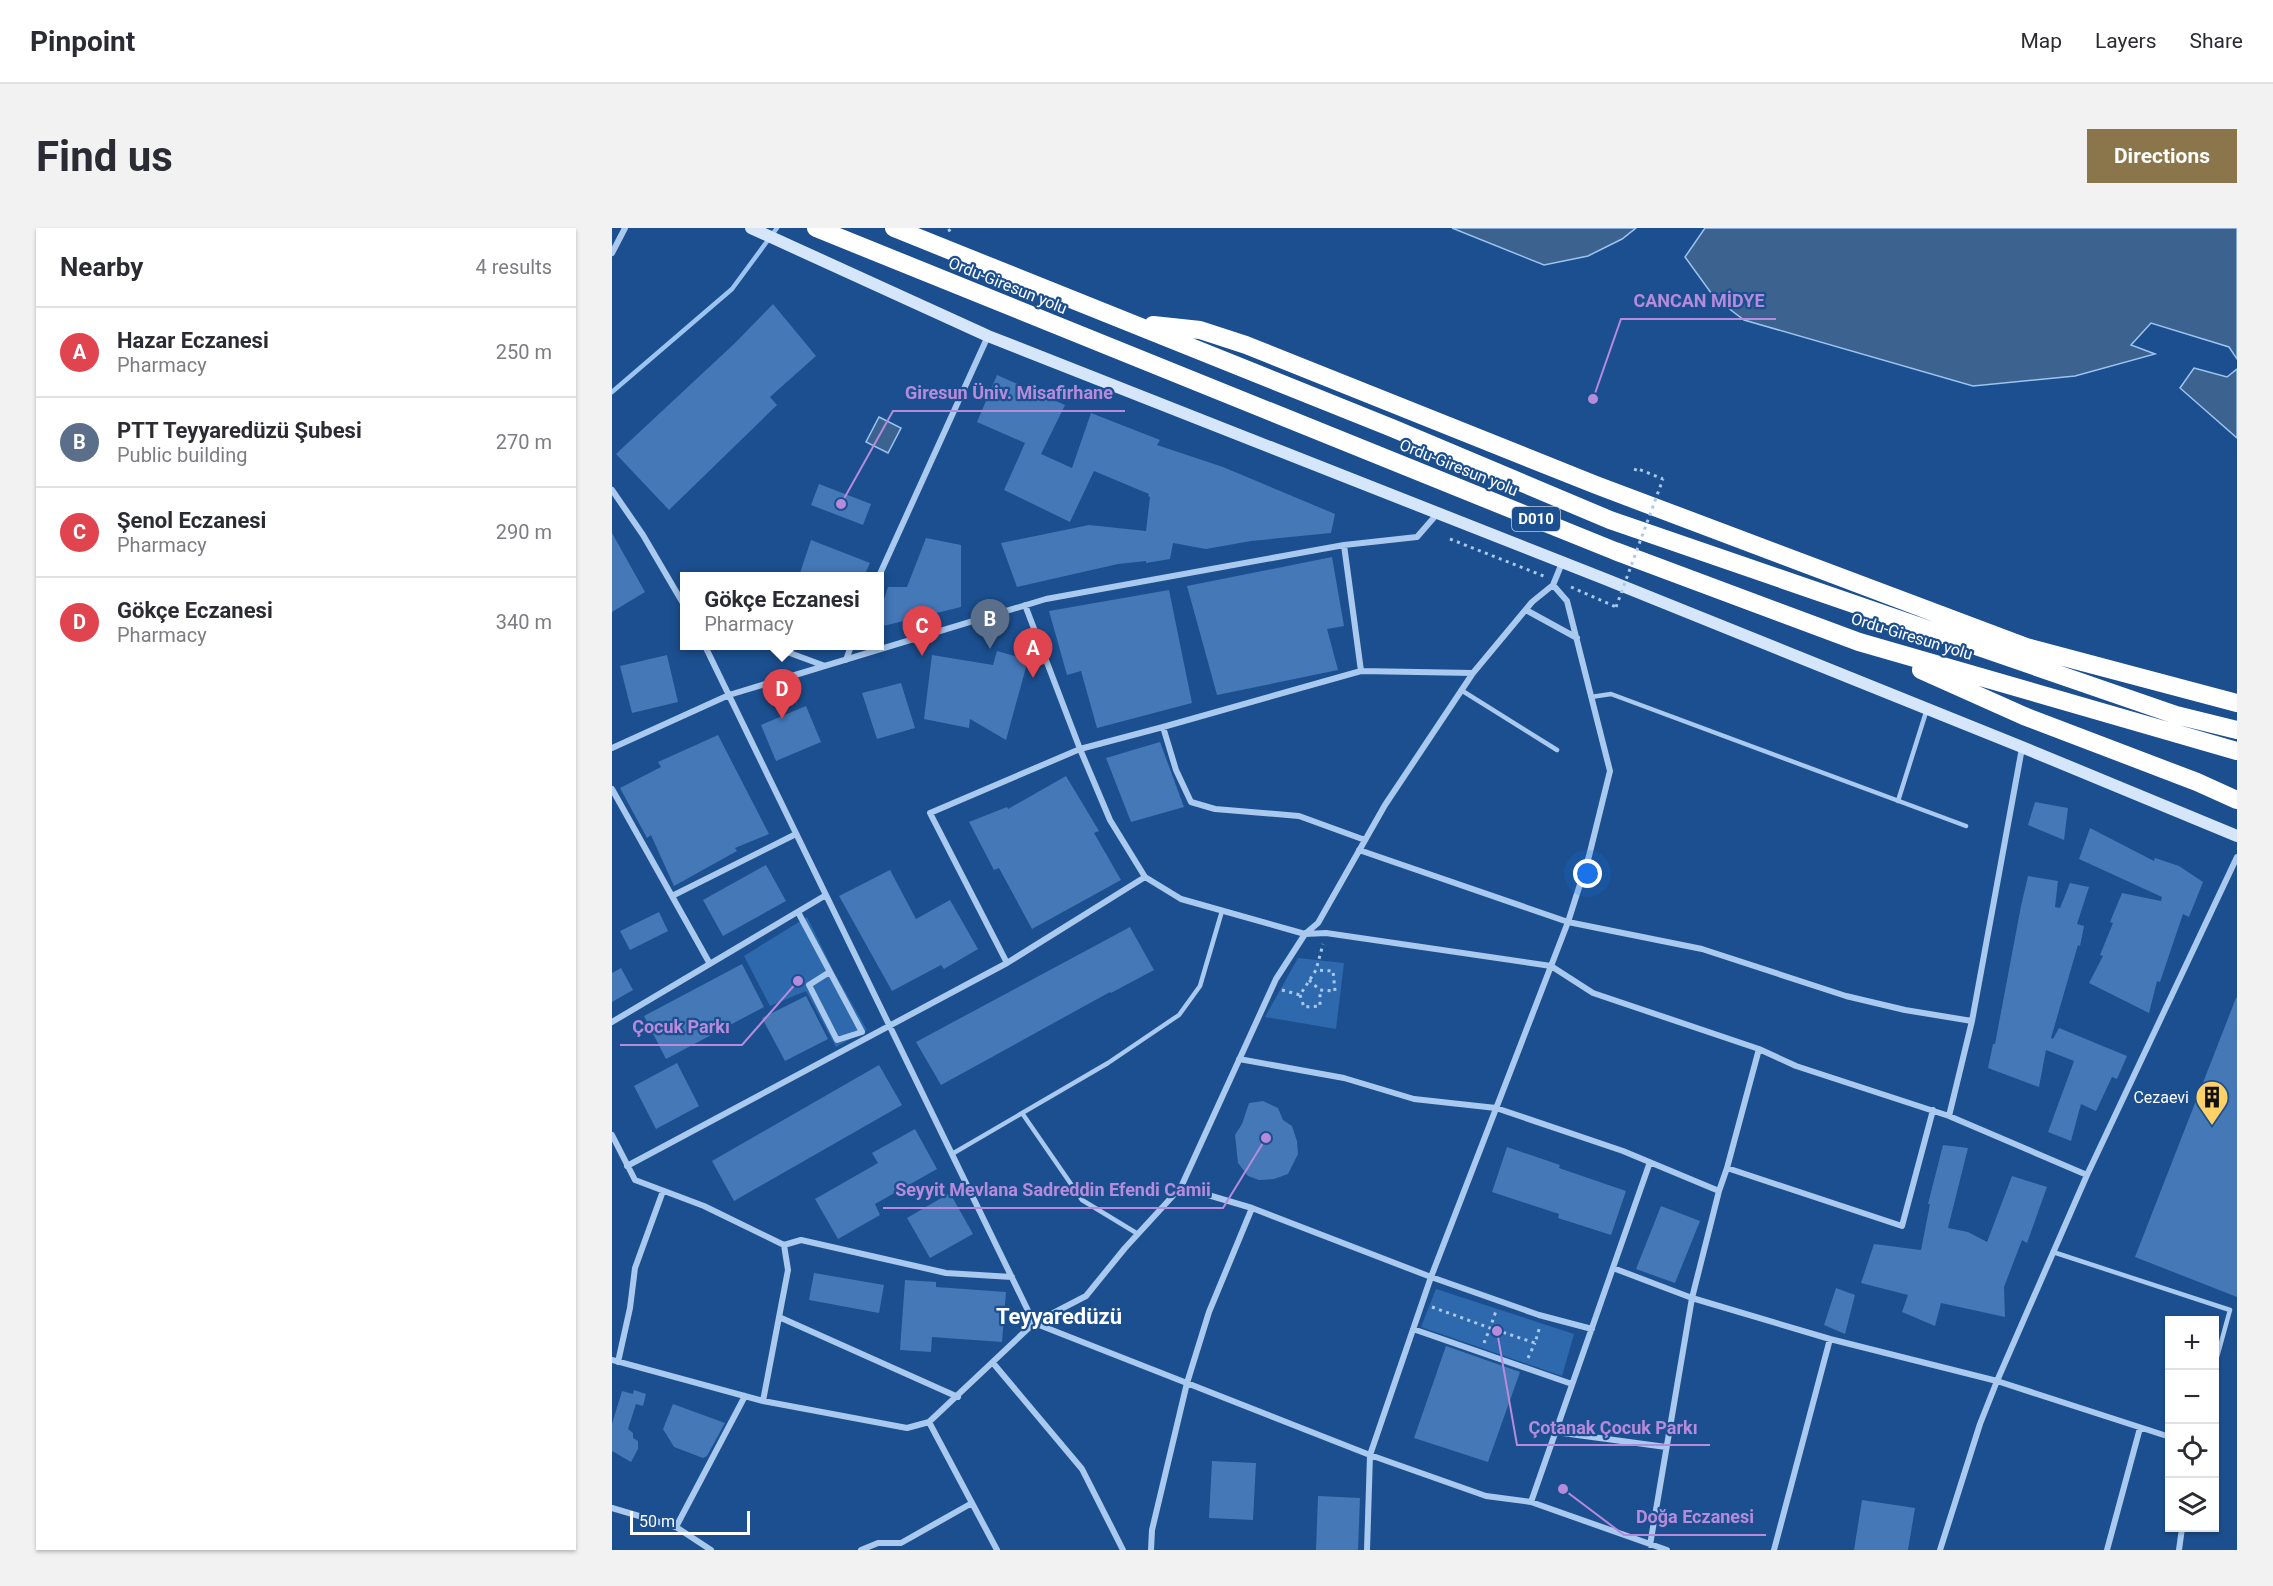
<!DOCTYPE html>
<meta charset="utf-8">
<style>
:root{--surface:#fff;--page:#f2f2f3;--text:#2b2b33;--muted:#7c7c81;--line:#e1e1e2;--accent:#8a764a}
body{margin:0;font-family:Roboto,sans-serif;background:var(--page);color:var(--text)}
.controls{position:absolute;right:18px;bottom:18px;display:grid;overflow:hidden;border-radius:0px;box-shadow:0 2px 4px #0004}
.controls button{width:54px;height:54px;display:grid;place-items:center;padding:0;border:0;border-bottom:2px solid var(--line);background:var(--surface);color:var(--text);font:30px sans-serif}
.scale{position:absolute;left:18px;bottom:15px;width:120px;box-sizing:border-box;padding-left:6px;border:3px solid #fff;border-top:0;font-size:16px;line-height:21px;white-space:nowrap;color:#fff;-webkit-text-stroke:4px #1b4f8f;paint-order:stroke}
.you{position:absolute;left:976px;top:646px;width:21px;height:21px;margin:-15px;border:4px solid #fff;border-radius:50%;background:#1a73e8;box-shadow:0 0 0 9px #1a73e833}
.badge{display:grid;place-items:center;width:39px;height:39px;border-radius:50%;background:var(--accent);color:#fff;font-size:20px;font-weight:700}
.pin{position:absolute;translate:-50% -50px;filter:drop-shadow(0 2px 3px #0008)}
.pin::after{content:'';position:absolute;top:32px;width:21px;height:18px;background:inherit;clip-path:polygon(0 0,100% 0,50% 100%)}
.popup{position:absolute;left:68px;top:344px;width:204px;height:78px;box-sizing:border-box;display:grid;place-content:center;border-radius:0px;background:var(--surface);filter:drop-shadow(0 2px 4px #0005);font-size:20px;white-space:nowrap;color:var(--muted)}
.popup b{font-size:22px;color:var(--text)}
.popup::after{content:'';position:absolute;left:50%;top:100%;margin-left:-12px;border:12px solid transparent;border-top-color:var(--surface)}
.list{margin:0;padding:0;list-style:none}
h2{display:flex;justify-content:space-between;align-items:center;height:78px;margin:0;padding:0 24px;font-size:26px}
h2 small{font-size:20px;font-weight:400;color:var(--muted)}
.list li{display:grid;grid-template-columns:39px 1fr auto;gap:18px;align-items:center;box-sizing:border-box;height:90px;padding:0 24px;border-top:2px solid var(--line)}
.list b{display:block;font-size:22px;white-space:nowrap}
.list p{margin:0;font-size:20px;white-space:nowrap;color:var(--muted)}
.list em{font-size:20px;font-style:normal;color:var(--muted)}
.icon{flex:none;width:33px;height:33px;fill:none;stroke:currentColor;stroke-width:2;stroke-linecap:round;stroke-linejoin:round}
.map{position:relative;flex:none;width:1625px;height:1322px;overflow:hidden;border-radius:0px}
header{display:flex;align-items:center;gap:36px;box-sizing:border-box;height:84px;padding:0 30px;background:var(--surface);border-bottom:2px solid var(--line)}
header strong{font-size:28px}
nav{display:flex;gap:33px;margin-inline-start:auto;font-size:21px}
.intro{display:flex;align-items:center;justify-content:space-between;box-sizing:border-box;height:144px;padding:0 36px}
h1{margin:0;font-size:42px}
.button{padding:15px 27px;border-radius:0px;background:var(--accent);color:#fff;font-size:21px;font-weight:700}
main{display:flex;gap:36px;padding:0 36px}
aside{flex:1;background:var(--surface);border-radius:0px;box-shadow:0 2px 4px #0004}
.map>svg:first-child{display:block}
</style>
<header>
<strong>Pinpoint</strong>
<nav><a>Map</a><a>Layers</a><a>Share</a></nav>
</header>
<div class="intro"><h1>Find us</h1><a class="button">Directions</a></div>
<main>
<aside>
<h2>Nearby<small>4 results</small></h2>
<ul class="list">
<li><span class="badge" style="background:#e0444e">A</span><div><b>Hazar Eczanesi</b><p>Pharmacy</p></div><em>250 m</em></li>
<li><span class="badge" style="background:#5c6f8a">B</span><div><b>PTT Teyyaredüzü Şubesi</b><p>Public building</p></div><em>270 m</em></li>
<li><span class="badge" style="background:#e0444e">C</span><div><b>Şenol Eczanesi</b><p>Pharmacy</p></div><em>290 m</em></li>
<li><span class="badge" style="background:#e0444e">D</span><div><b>Gökçe Eczanesi</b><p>Pharmacy</p></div><em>340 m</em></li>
</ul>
</aside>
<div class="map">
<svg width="1625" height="1322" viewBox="0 0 1625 1322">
<rect width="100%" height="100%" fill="#1b4f8f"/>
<path fill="#2e69ad" d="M195,689L222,744L255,802L224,819L194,763L158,778L132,728Z
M686,730L732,735L724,801L653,789Z
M824,1061L962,1106L950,1148L809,1099Z"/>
<path fill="#3c6290" stroke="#9cc4f0" stroke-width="1.5" d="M840,0H1024L1010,11L976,28L932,37Z
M1093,0H1625V131L1617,119L1539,95L1519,117L1543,126L1463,148L1361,158L1132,92L1102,69L1073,29Z
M1582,140L1615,149L1625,141V210L1568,160Z
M267,189L289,200L276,225L254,214Z"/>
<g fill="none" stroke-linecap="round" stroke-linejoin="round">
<path stroke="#9cc4f0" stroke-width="4.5" d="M0,164L120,61L165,0"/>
</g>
<path fill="#4478b7" d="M161,76L204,128L158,169L165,177L57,282L4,226L123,115Z
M385,147L453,177L429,226L460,240L479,185L548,212L545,217L611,239L723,286L719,305L639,313L594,321L561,315L558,331L534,335V333L506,336L405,359L389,315L477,297L534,303L538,269L536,268L537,266L482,243L458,294L392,262L413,215L365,194Z
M207,256L259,276L251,297L199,277Z
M0,305L33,364L0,384Z
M314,310L349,317V379L267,399V387L276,359H295Z
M199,312L258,335L252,348H187Z
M720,329L732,398L715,401L726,442L605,467L575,358Z
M557,362L580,475L485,500L469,443L455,447L437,383Z
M385,423L416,432L394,512L358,491L357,500L312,491L320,427L381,437Z
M55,427L66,474L20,485L8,438Z
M289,455L303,500L265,511L250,465Z
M194,478L209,514L164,533L149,497Z
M106,507L157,606L123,620L125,623L62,658L39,607L35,610L8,560L49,539L46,534Z
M548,514L572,579L519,594L494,530Z
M454,548L487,603L482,605L509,652L420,701L387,640L382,642L357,594L395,579L396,581Z
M1423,574L1456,580L1452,612L1416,597Z
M1478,600L1542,633L1543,630L1567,638L1591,654L1577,689L1571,686L1548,754L1545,753L1537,785L1477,755L1491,728L1488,727L1501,695L1498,694L1510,665L1549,673L1550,669L1467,631Z
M154,637L174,673L111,708L91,672Z
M278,642L304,691L338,672L366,721L332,741L329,737L280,763L227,668Z
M1416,648L1446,653L1443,679L1448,680L1458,655L1477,659L1465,696L1472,698L1468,718L1466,717L1439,810L1441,811L1447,800L1515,828L1505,851L1500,849L1484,883L1469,876L1459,913L1436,904L1462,833L1434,822L1427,859L1376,840L1381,816H1383L1409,678Z
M47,684L56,703L18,722L8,703Z
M518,699L542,742L499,765L498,764L329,857L304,814Z
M130,736L152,779L54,831L32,788Z
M9,740L21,762L0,774V745Z
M194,768L216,811L173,833L150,790Z
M1624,770H1625V1069L1523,1029Z
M65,835L87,878L44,901L22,858Z
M267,837L290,877L122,973L100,933Z
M651,873L666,880L671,892L680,898L685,913L686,926L676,946L662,951L647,952L636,948L626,935L623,907L630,896L637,875Z
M303,901L325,941L263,976L268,987L226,1011L203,971L266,935L260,925Z
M1331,917L1356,920L1336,1000L1356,1004L1375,1014L1400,948L1435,959L1415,1015L1410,1012L1392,1059L1393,1089L1329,1075L1323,1098L1290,1084L1296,1067L1249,1055L1262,1016L1309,1022L1318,976H1316Z
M895,919L948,937L947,940L1014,963L999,1007L946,990L947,986L880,964Z
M338,965L361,1006L318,1030L295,990Z
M1049,978L1088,993L1063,1055L1024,1041Z
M202,1045L272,1057L267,1085L197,1072Z
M293,1052L324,1054V1059L394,1064L390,1114L320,1109L319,1124L288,1122Z
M1224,1060L1243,1067L1233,1106L1212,1097Z
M834,1118L908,1144L876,1234L802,1210Z
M22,1162L34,1166L31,1178L24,1176L16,1201L21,1205V1210L26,1213V1221L19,1234L0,1223V1196L10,1163L21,1166Z
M61,1176L113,1195L95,1228L91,1230L62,1219L51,1201Z
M600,1233L644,1235L641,1292L597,1290Z
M706,1268L748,1270L746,1322H704Z
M1250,1272L1303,1280L1296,1322H1242Z"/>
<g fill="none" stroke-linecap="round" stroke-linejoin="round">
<path stroke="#a9c9ee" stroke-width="3" stroke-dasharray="3 4.5" stroke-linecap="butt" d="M336,3L341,0
M1023,243L1024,240L1051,251
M838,311L934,349
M959,359L1004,379
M697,752L708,762L723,763L721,743L704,742
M670,762L688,767L704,742L711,716
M688,767L692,779L708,778V762
M820,1079L878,1100L884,1083
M872,1115L878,1100L923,1115L928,1098
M916,1130L923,1115"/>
<path stroke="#a9c9ee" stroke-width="4.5" d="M849,462L945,522
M979,469L999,466L1354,598
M1286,573L1315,481
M410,885L470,972L526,1006
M340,926L496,835L567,787L588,758L610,683
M1441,1024L1618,1082L1602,1140"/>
<path stroke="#a9c9ee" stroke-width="6" d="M0,25L13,0
M0,262L31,307L72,377
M732,317L749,443
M267,348L376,108
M413,377L468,521L498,592L533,649L569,671L693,706L714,705L939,738L981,765L1147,821L1184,838L1337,888L1475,947
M914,382L965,410
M93,418L422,1095L758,1227L874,1268L919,1274L1055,1322
M159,418L213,438
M234,432L239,418
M551,499L564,542L579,574L603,581L687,588L753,612
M0,520L117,467L434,371L732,317L805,309L825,286
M0,561L98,736
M747,622L956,694L1090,721L1234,768L1293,782L1360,793
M60,668L184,606
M186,684L250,804L225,812L197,757L216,745
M395,735L318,585L468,521L551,499L749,443L861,445
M0,794L214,667
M627,831L732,850L802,871L884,880L1011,923L1107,963L1115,940L1290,998L1321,882
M1337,888L1360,793L1410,520
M0,907L23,952L92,978L172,1017L176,1042L151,1173
M15,938L395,735L533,649
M1115,940L1147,821
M569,959L640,980L819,1049L927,1087L980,1101
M172,1017L189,1012L334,1045L400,1049
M1001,1040L1080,1070L1218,1111L1385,1153L1558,1209
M167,1089L346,1169
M801,1101L960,1156
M0,1132L151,1173L295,1200L317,1194L422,1095L474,1068L513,1020L569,959L664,751L693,706L706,695L773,577L861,445L920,374L941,357L950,335
M6,1134L18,1080L23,1040L51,963
M381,1135L470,1241L511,1322
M317,1194L385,1322
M943,1204L1054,1219
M919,1274L1038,934
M0,1280L64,1299L133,1168
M64,1299L99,1322
M1038,1317L1080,1070L1107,963
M249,1322L266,1315H289L360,1275
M539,1322L540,1302L575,1155L597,1084L640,980
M755,1322L758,1227L819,1049L956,694L977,628L998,543L955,373L941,357
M1162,1322L1218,1111
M1328,1322L1368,1196L1385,1153L1475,947L1625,629
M1495,1322L1528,1200
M1567,1322L1570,1300"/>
<path stroke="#d6e6fa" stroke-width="12" d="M139,0L376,108L993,351L1410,519L1625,608"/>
<path stroke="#fff" stroke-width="18" d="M204,0L1003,323L1247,414L1625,523
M282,0L780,200L998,292L1564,487L1625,502
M541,97L588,102L634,117L984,257L1414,419L1625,475
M1309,442L1412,488L1585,554L1625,572"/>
<path stroke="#a9c9ee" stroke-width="3" stroke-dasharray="3 4.5" stroke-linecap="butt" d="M1004,379L1051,251"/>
</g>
<defs>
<symbol id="building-pin" viewBox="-11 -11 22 30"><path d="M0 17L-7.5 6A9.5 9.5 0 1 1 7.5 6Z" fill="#ffd166" stroke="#1b4f8f"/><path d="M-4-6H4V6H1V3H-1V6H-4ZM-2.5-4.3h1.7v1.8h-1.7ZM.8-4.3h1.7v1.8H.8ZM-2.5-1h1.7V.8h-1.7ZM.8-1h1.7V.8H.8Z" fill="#111"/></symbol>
</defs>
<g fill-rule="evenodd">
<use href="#building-pin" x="1581" y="850" width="38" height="52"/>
</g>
<g text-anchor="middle" stroke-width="4.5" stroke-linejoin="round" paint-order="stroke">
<rect fill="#1b4f8f" stroke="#bbcadd" stroke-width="1.5" x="900" y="279" width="48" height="24" rx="4.5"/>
<g font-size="15" font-weight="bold" fill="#fff">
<text x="924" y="296">D010</text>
</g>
<g font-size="16" fill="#fff" stroke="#1b4f8f">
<text transform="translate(396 57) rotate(22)" y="6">Ordu-Giresun yolu</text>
<text transform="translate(847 239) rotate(22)" y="6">Ordu-Giresun yolu</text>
<text transform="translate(1300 408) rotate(17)" y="6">Ordu-Giresun yolu</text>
</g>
<g font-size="16" fill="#fff" stroke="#1b4f8f" text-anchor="end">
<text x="1577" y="875">Cezaevi</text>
</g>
<g font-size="22" font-weight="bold" fill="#fff" stroke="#1b4f8f">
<text x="447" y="1096">Teyyaredüzü</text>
</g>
</g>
<path fill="none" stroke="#b68bdc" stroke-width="2" d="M981 171L1009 91H1164M229 276L281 183H513M186 753L130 817H8M654 910L611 980H271M885 1103L905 1217H1098M951 1261L1012 1307H1154"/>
<g fill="#b68bdc" stroke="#1b4f8f" stroke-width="2">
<circle cx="981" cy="171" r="6"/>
<circle cx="229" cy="276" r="6"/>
<circle cx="186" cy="753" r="6"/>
<circle cx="654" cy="910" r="6"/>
<circle cx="885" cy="1103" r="6"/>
<circle cx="951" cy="1261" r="6"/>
</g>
<g font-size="18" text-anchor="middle" font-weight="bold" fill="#b68bdc" stroke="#1b4f8f" stroke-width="4.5" stroke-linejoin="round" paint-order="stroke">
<text x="1087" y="79">CANCAN MİDYE</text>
<text x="397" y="171">Giresun Üniv. Misafirhane</text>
<text x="69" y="805">Çocuk Parkı</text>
<text x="441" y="968">Seyyit Mevlana Sadreddin Efendi Camii</text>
<text x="1001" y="1206">Çotanak Çocuk Parkı</text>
<text x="1083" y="1295">Doğa Eczanesi</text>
</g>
</svg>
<div class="controls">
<button>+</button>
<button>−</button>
<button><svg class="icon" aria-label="locate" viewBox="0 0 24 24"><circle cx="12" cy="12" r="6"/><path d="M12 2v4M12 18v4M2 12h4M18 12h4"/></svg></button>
<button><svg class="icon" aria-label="layers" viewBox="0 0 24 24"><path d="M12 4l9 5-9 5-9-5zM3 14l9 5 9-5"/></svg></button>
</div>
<div class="scale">50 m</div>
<div class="you"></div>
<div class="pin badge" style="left:421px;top:450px;background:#e0444e">A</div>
<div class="pin badge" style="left:378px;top:421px;background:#5c6f8a">B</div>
<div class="pin badge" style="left:310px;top:428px;background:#e0444e">C</div>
<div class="pin badge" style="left:170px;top:491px;background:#e0444e">D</div>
<div class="popup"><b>Gökçe Eczanesi</b>Pharmacy</div>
</div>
</main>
